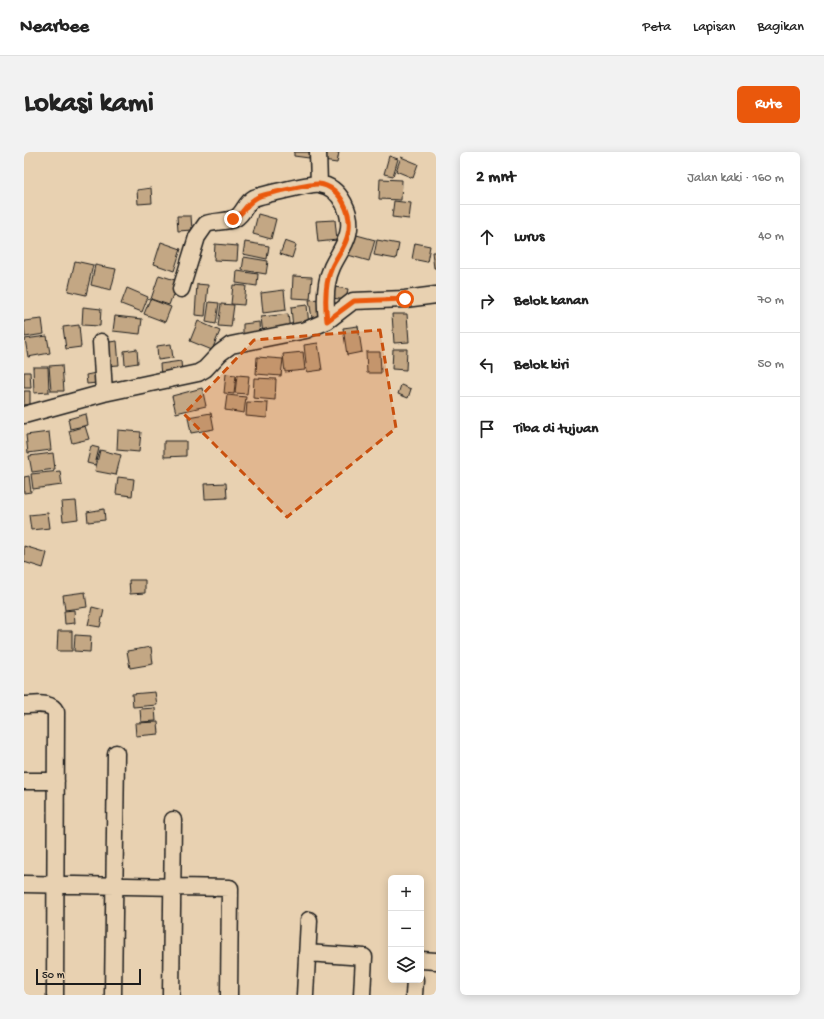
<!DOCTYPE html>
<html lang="id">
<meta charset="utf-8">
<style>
:root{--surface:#fff;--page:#f2f2f2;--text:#222;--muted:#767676;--line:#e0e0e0;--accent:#ea580c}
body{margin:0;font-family:"Gochi Hand",sans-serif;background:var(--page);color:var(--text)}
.controls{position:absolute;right:12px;bottom:12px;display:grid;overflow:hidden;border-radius:6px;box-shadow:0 2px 10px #0003}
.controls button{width:36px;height:36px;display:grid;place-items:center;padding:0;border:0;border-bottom:1px solid var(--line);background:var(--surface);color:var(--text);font:20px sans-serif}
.scale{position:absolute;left:12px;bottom:10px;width:105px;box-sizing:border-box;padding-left:4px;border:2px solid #1c1c1c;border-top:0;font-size:11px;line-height:14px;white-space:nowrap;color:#1c1c1c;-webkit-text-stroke:3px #e8d1b1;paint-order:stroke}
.stop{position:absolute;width:12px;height:12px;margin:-9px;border:3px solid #ea580c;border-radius:50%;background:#fff}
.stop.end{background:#ea580c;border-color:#fff;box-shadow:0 1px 4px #0008}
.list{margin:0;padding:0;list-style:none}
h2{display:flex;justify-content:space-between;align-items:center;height:52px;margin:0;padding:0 16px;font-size:17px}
h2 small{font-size:13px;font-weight:400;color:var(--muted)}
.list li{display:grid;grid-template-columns:26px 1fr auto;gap:12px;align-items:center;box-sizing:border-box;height:64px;padding:0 16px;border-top:1px solid var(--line)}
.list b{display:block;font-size:15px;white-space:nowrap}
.list em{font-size:13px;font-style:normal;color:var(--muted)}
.icon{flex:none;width:22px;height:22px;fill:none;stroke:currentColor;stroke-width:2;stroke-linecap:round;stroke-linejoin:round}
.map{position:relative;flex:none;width:412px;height:843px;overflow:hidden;border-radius:6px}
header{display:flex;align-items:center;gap:24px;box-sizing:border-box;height:56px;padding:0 20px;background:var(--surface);border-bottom:1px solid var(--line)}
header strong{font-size:19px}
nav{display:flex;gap:22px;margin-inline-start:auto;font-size:14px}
.intro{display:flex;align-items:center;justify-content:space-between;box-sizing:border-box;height:96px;padding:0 24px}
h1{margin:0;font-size:28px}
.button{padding:10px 18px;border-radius:6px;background:var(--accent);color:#fff;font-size:14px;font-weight:700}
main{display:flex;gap:24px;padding:0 24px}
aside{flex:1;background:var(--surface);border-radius:6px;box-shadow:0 2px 10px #0003}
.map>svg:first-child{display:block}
</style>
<header>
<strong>Nearbee</strong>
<nav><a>Peta</a><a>Lapisan</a><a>Bagikan</a></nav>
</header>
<div class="intro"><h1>Lokasi kami</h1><a class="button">Rute</a></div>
<main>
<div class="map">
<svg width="412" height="843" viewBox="0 0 412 843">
<rect width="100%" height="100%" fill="#e8d1b1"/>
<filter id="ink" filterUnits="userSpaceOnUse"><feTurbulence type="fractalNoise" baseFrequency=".025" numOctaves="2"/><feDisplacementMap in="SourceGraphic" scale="8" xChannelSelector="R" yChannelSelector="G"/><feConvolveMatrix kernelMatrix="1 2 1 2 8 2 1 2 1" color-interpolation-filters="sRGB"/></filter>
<g filter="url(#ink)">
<path fill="#c3a784" stroke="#1c1c1c" d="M270,0H286L285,6L270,4Z
M300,0H315L313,11L299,9Z
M365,4L374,7L369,24L360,22Z
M377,5L394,12L389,26L372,19Z
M356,27L378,28L377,48L355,47Z
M127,36L128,51L114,52L113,38Z
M370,49L387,51L385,67L368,65Z
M234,62L252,67L247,87L229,82Z
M153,64H167L168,78L154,79Z
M311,68L313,88L294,90L292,69Z
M329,82L351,88L345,109L324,103Z
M353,88L375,92L372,107L350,103Z
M261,89L272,93L268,106L256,102Z
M137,90L157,97L150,119L130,112Z
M221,90L245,94L243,107L219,102Z
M391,91L406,94L403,110L388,107Z
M191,92L214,94L213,109L190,108Z
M408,100H412V116H410Z
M220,105L244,109L242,122L218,118Z
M51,109L69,113L62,143L44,139Z
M71,113L92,117L87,138L67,133Z
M213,119L234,122L233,134L212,131Z
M135,123L154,129L145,153L127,147Z
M269,124L288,125L286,147L268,146Z
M173,132L184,133L181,164L171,163Z
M209,133L222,134L220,153L207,152Z
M310,135L324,137L322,148L308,146Z
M103,136L124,145L118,160L97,152Z
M260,138L262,158L239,161L237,141Z
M126,147L147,155L141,170L120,162Z
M295,147L297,165L288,166L285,148Z
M185,150L195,151L192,172L182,170Z
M197,152L210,153L207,175L194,174Z
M283,153L285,174L269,176L267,155Z
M59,155L77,157L76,174L58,173Z
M264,162L266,179L239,182L237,165Z
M368,162H383L385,190L370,191Z
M91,164L118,167L116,182L89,179Z
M18,167L20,182L1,185L0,169Z
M174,169L196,179L188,198L166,189Z
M235,170L236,187L219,183V172Z
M55,173L57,195L42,197L39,175Z
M334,174L338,200L323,203L319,176Z
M23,184L26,201L4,205L1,187Z
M93,189L95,213L80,214L78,191Z
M294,191L298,218L283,220L280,193Z
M147,192L149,206L134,208L133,194Z
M113,197L114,211L101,213L100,199Z
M369,197H383L382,218L368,217Z
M279,200L281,218L261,220L259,202Z
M342,200H356L357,221H343Z
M233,205L259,207L257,224L232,222Z
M157,209L158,221L137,224L136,212Z
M38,213L40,239H27L25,214Z
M9,215H24L25,240L10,241Z
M0,220H6L7,236H0Z
M72,221L73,231L63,232L62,223Z
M202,222L212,223L210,242L200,241Z
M213,223L225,224L223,242L211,241Z
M230,226L252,227L251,248L229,246Z
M377,233L387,237L384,246L374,242Z
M178,236L182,254L152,261L148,244Z
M0,239H6V253H0Z
M203,243L222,245L220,261L201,258Z
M223,250L244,251L243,266L222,264Z
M187,261L190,277L167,281L164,265Z
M62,262L64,273L46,277L44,267Z
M61,274L65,287L48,291L45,279Z
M94,278L117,280L115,300L93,298Z
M25,280L27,298L4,301L2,283Z
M140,289H162V304L140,305Z
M67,294L75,296L71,313L63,311Z
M76,298L97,303L92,323L71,319Z
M29,301L31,317L8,320L5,304Z
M36,319L38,333L9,337L7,322Z
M5,324L7,340L0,341V325Z
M94,325L110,327L108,344L92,342Z
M202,331L203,346L181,347L180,332Z
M52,349L54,367L39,369L37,350Z
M80,357L81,368L64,370L63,360Z
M24,361L26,376L7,378L5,363Z
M0,394L23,401L19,416L0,410Z
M105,428H121V441L106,442Z
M61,440L63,455L41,458L39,443Z
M68,455L80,458L76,475L64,473Z
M50,458L51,471L41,472L40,459Z
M34,479H48V499H33Z
M51,483L67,484L66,500L50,499Z
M127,495L129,512L106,516L103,499Z
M131,540L133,553L109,555L108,542Z
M131,556L132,569L117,570L116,557Z
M134,570L135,582L112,584L111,571Z"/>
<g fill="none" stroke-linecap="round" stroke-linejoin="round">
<defs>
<path id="street" d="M294,0L295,32
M157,137L173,85L182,72C191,69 203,70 212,66C220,61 221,51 230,46C238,43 289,31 295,32C317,35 329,63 324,82C321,94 313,104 308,115C301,130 301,152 303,169
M77,190L80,241
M0,263L80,241L174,221L181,217L196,201L207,193L282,178L303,169L329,149L381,147L412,143
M0,553C11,553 27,549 32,560L31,843
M0,629H32
M0,732L206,736L205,843
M283,801L340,805L338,843
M397,808L412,809
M89,843L92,601
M147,843L149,668
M281,843L285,768
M390,843L391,828"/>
</defs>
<use href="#street" stroke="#1c1c1c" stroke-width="19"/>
<use href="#street" stroke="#e8d1b1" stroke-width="16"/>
</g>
</g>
<g fill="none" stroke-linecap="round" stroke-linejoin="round" filter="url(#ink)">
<path stroke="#ea580c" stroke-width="5" d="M209,67C221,62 221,50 236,44C242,42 290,31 295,32C317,35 329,63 324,82C322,94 313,104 308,115C301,130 301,152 303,169L330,149L381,147"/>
</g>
<path fill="#c9500e" fill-opacity="0.2" stroke="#c9500e" stroke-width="3" stroke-dasharray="8 5" stroke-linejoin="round" d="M356,178L372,276L263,365L160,262L230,188Z"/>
</svg>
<div class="controls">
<button>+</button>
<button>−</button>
<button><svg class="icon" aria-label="layers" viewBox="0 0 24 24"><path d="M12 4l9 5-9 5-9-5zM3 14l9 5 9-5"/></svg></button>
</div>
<div class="scale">50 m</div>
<div class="stop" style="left:381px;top:147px"></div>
<div class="stop end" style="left:209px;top:67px"></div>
</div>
<aside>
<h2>2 mnt<small>Jalan kaki · 160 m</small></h2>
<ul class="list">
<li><svg class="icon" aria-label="ahead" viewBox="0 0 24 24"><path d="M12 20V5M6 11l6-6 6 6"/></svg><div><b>Lurus</b></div><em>40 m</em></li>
<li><svg class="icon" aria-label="right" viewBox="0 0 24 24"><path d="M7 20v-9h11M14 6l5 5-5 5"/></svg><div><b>Belok kanan</b></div><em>70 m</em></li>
<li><svg class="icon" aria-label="left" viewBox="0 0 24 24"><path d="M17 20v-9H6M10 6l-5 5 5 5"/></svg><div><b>Belok kiri</b></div><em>50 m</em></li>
<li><svg class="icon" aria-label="arrive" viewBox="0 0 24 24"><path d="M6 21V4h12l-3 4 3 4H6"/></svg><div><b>Tiba di tujuan</b></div></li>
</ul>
</aside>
</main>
